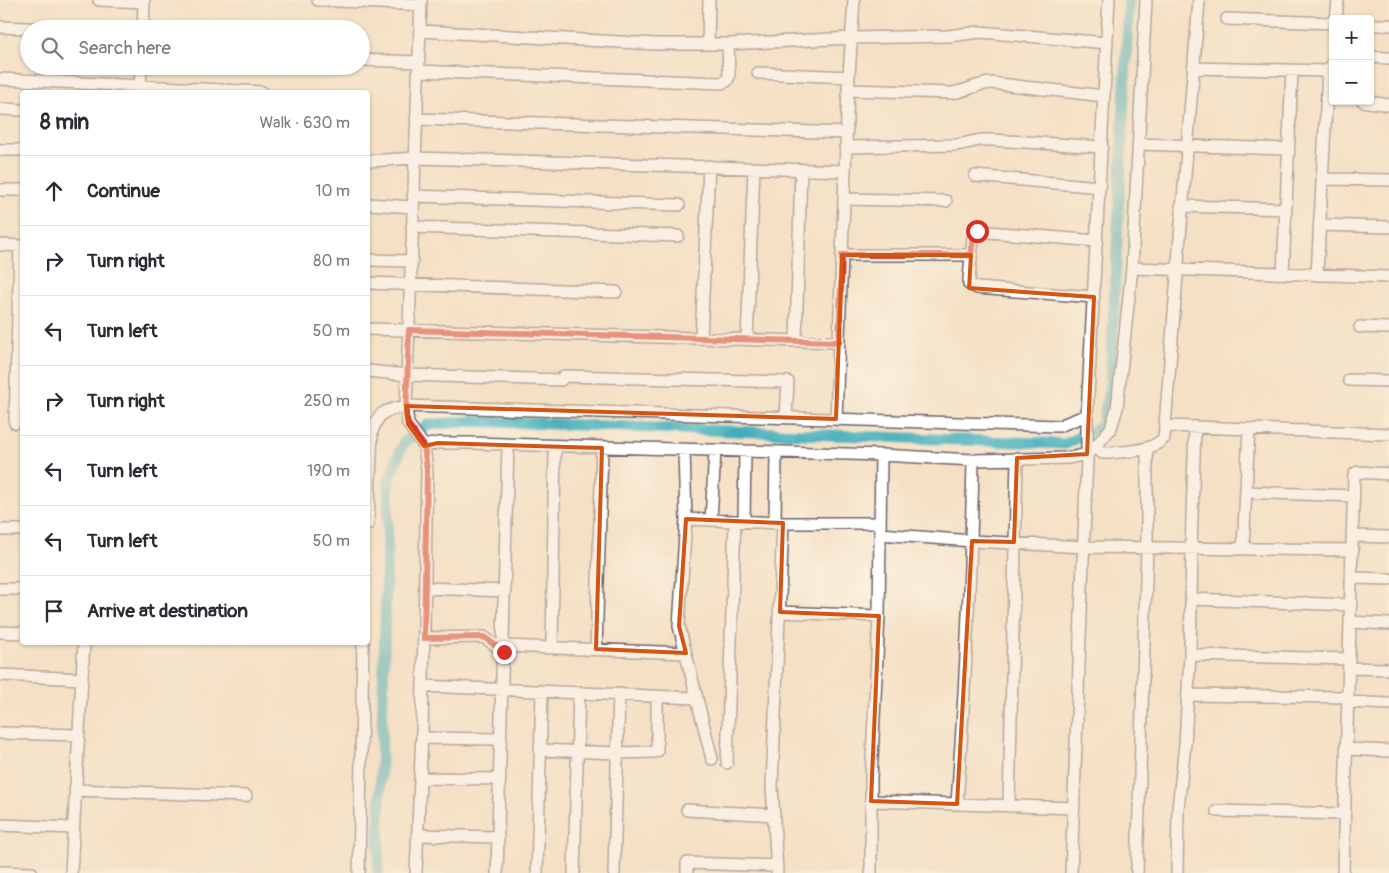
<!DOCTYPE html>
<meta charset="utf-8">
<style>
:root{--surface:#fff;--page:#f7f7f7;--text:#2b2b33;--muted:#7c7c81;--line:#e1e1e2}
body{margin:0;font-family:Pangolin,sans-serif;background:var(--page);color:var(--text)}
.controls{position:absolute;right:15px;top:15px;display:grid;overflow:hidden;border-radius:5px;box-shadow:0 1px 4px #0004}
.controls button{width:45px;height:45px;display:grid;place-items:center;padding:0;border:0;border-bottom:1px solid var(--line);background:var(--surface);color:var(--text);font:25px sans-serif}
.stop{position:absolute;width:15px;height:15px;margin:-11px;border:4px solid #d93025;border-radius:50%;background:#fff}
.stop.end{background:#d93025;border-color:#fff;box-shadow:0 1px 5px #0008}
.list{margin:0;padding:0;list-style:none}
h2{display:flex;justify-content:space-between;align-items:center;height:65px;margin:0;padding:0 20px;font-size:21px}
h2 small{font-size:16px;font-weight:400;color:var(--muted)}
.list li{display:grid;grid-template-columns:32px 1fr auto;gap:15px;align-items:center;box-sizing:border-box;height:70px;padding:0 20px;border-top:1px solid var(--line)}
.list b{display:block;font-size:19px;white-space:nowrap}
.list em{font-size:16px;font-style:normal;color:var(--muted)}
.icon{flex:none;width:28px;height:28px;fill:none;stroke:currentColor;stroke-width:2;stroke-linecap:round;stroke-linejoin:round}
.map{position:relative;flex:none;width:1389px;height:873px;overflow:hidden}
.search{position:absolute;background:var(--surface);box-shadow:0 1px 4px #0004;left:20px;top:20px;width:350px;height:55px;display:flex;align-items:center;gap:12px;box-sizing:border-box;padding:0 18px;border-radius:28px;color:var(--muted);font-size:19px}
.panel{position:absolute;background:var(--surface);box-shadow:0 1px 4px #0004;left:20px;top:90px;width:350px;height:555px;border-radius:5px}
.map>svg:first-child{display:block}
</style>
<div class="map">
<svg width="1389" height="873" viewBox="0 0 1389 873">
<rect width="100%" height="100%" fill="#fcf5e5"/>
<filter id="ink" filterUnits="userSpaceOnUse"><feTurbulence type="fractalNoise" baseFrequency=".02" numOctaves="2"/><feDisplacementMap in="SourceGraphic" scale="10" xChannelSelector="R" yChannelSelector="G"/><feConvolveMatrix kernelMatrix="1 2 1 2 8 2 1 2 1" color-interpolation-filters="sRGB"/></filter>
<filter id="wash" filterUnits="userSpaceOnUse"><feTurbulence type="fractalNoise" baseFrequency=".0096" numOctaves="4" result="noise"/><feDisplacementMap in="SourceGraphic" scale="20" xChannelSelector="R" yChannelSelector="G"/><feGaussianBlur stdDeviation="1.12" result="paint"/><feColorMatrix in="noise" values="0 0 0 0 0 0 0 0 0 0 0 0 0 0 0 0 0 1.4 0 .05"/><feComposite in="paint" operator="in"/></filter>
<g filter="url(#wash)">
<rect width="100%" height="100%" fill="#f4e0c4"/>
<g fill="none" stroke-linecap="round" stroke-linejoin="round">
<path stroke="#3faebc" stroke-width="11" d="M378,873L389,480L404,442L428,425L472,421L1065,444L1102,426L1110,386L1129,0"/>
</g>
</g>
<g filter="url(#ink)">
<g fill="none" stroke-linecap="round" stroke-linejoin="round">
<defs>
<path id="street" d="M99,0L144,2
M318,0L421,5
M1227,19L1333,23
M1336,19L1338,0
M1370,25H1389
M0,27L53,29
M143,29L144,0
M420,31L656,44H728L853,38L948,36L980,32L1107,43
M708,44L709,0
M1370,57L1389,58
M361,60L419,62
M1193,68L1328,71
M418,71L721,83L727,81L729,76L728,44
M758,73L849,77
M0,79L262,92
M848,90L952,93C966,91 977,84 991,83L1104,96
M140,92L141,66
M1363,101L1389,105
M2,109L22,110
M416,119L846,133
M1139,144L1288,149
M845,147L957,145L980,140H993L1102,147
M0,150H22
M368,161L416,158L845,171
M975,176L1100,187
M1322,179L1389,180
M0,190H22
M413,196L679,205
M844,199L946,201
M368,204L413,207
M1181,206L1286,209
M1319,225L1389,227
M412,227L678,236
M0,245L22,246
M842,255H971
M368,260L411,261
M1132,268L1389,277
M1283,273L1292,71
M1317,275L1328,71L1333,63
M368,283L616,292
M1094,297L977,288L969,284V279L973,238L977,231L1097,241
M1360,327L1389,328
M368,329L839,342
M701,338L709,166
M747,339L754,168
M796,340L801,170
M368,371L407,375L561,380L564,376L788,382L786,417
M1349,380L1389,381
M836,419L848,90L854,0
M15,423L20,246
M1166,426L1389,434
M424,446L438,443H470L881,455L973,460L1069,458L1087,454L1096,446L1111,428L1117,408L1132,268L1146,0
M1096,446L1102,453H1109C1127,451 1151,452 1164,438L1199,0
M684,450L686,519L679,626L712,759
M1246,492L1354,496
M686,519L783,523H880
M711,520L715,451
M744,521L745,452
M775,522L776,453
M368,524L372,432C379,410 385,411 406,406L1059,426L1087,415
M0,530H22
M880,534L972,541L1084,547L1353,550
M1353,536L1389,537
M1191,548L1195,427
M1243,549L1249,429
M1352,578L1389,579
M425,588L505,591
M0,589H22
M1191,599L1351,605
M780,612L879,616
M1350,622L1389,624
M0,632L22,633
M424,638L484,637L504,652
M504,646L686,653
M552,648L555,446
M596,649L602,448
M1190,655L1349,659
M1349,668L1389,669
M0,675L82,679
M423,686L696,698
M1188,695L1348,697
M1348,702L1389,704
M0,733L79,735
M422,738L501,739
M1346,749L1389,751
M540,750L617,753L654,752L657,751V696
M727,763L735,521
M420,778L500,779
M75,790L246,796
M871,801L1074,808
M957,804C965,689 971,575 973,460
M1009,806L1017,458
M687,810L774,815
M1217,811L1344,814
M0,825L73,828
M418,835L498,837
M0,872L32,873
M71,873L84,642
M359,873L363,642
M416,873L422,734L427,470L424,446L408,424L406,406L421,0
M497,873L508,445
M537,873L542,691
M574,873L579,692
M614,873L619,694
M687,873V863L777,866
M777,873L772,786L783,523
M871,873V779L879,616L881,455
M1071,873L1087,458V415L1109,0
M1137,873L1147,547V448
M1177,873L1178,808L1185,744L1190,655L1192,548
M1343,873L1354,475L1356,473L1358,472L1389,474"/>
</defs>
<use href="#street" stroke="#6c646b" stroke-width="14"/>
<use href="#street" stroke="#fff" stroke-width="11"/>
</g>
</g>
<g fill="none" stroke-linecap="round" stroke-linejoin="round" filter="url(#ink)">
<path stroke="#d93025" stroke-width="6" d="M504,652L484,637L424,638L427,470L424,446L408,424L406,416L409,330L839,342L842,255H971L973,238L977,231"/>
</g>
<path d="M0 0H1389V873H0ZM842,255H971L969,288L1094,297L1087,454L1017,458L1014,542L972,541L957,804L871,801L879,616L780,612L783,523L686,519L679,626L686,653L596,649L602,448L438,443L424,446L408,424L406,406L836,419Z" fill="#f4e0c4" fill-opacity=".55" fill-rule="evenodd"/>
<path fill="none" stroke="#d45411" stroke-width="4" stroke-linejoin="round" d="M842,255H971L969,288L1094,297L1087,454L1017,458L1014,542L972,541L957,804L871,801L879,616L780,612L783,523L686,519L679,626L686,653L596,649L602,448L438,443L424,446L408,424L406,406L836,419Z"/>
</svg>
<div class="controls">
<button>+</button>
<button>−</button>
</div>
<div class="stop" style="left:977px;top:231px"></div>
<div class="stop end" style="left:504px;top:652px"></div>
<div class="search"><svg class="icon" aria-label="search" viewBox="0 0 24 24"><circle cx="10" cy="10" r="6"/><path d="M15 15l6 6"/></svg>Search here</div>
<section class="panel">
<h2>8 min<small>Walk · 630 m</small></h2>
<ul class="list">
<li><svg class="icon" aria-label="ahead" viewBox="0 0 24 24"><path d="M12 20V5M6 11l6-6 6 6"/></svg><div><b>Continue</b></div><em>10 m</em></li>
<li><svg class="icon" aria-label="right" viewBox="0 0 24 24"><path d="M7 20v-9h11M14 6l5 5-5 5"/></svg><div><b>Turn right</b></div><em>80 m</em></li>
<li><svg class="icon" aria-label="left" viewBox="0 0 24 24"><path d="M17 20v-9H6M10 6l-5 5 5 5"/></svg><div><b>Turn left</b></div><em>50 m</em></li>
<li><svg class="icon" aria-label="right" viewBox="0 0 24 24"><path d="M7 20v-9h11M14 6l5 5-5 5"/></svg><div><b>Turn right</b></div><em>250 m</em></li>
<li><svg class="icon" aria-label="left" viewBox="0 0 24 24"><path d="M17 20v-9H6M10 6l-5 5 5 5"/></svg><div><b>Turn left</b></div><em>190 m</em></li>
<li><svg class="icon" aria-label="left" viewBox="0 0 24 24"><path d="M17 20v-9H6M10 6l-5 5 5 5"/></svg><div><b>Turn left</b></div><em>50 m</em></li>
<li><svg class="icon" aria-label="arrive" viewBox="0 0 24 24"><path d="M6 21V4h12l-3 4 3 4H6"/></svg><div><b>Arrive at destination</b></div></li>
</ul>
</section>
</div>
